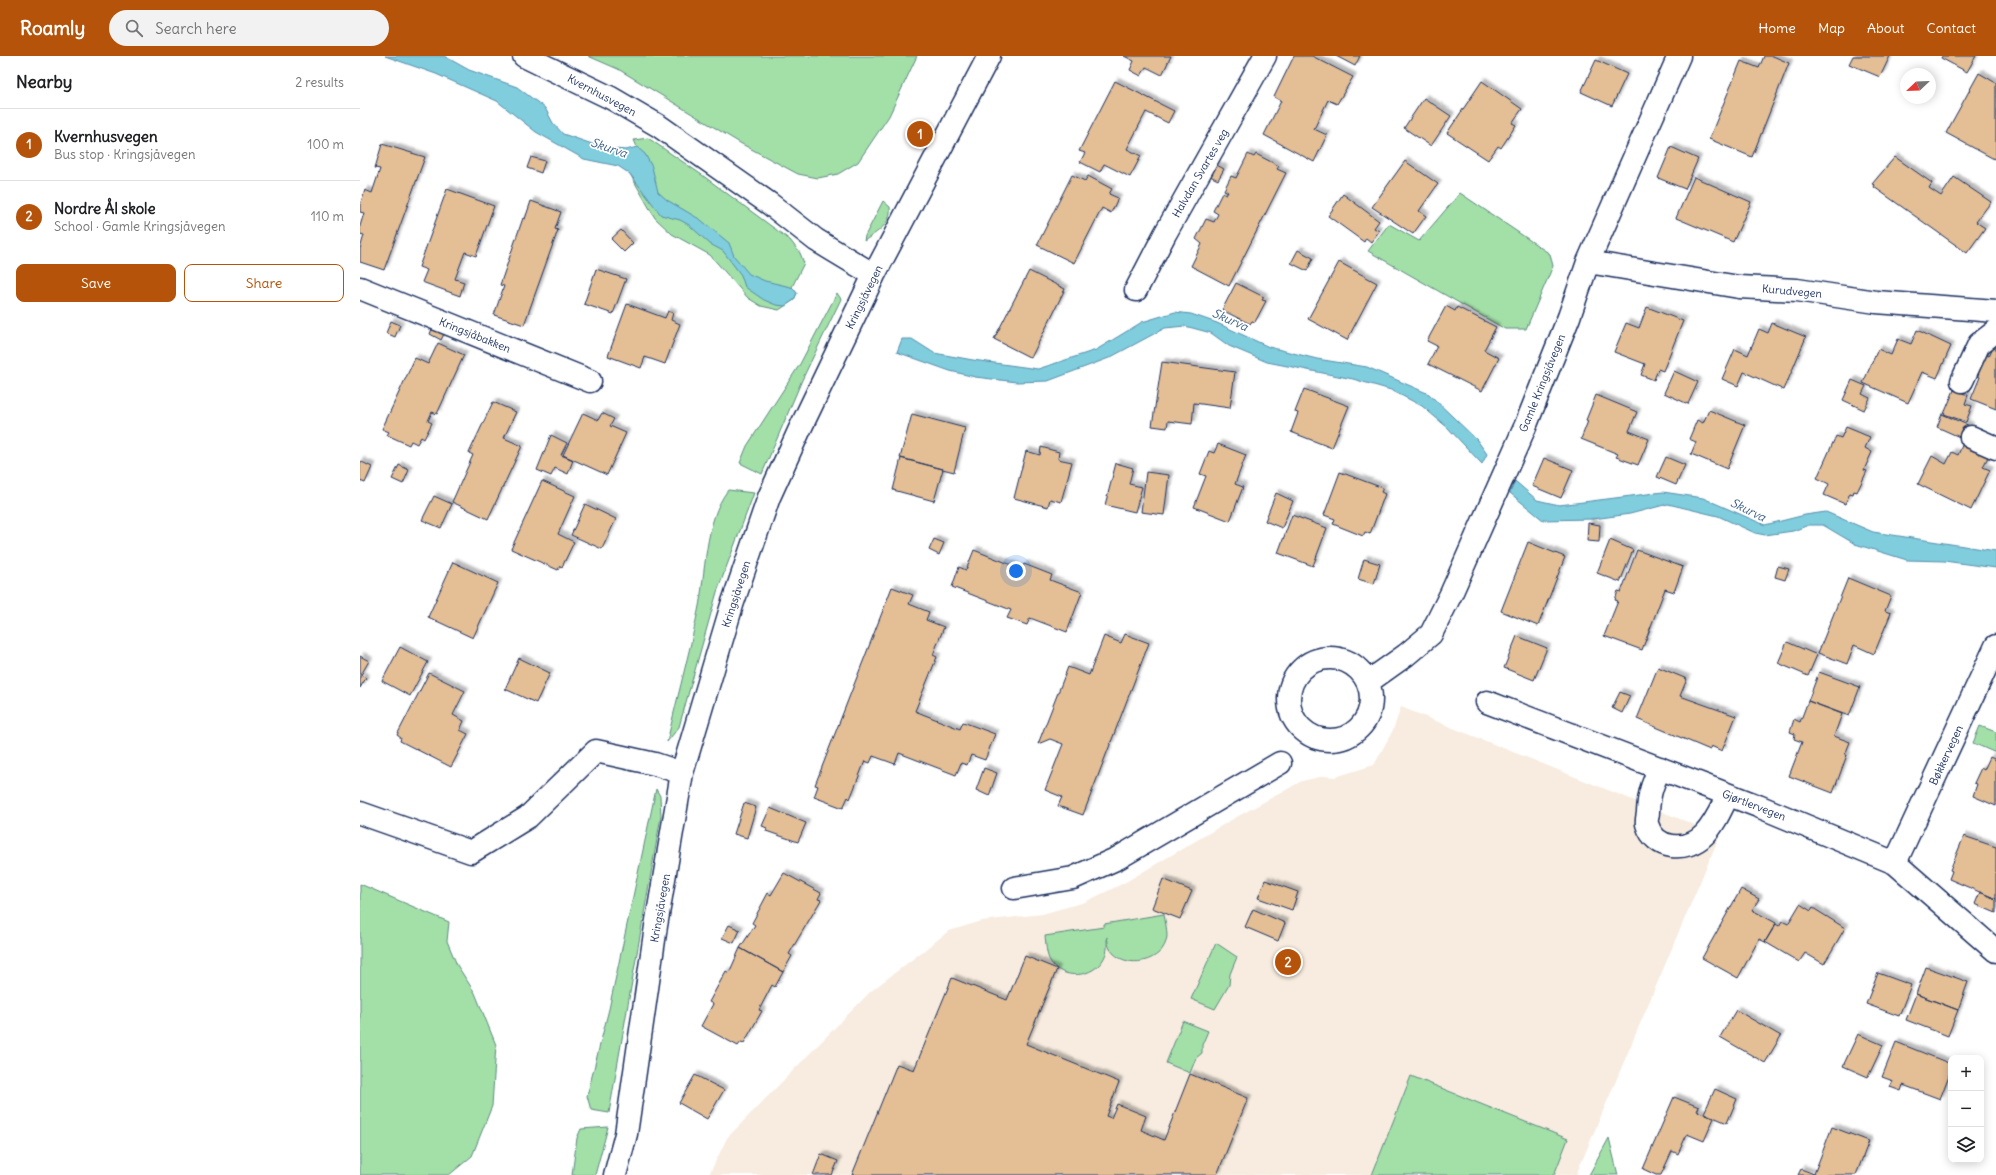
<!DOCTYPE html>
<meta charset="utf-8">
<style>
:root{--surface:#fff;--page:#f2f2f2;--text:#202124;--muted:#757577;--line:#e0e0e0;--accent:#b45309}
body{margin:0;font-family:Delius,sans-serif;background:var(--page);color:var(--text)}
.controls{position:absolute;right:12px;bottom:12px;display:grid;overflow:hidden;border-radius:8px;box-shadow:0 2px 10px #0003}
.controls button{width:36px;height:36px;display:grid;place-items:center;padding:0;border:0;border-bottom:1px solid var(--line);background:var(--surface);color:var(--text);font:20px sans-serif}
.compass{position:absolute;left:1540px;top:12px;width:36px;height:36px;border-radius:50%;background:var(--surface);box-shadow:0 2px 10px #0003;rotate:247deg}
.you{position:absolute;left:656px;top:515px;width:14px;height:14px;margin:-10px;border:3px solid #fff;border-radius:50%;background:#1a73e8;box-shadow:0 0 0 6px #1a73e833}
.badge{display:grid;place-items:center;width:26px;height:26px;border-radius:50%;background:var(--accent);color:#fff;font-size:13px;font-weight:700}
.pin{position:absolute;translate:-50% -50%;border:2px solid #fff;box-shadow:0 1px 4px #0006}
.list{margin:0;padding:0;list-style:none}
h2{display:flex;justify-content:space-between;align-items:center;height:52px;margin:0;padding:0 16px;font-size:17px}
h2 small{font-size:13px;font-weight:400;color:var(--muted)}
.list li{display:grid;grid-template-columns:26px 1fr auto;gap:12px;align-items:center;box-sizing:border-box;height:72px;padding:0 16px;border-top:1px solid var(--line)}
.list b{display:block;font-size:15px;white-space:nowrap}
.list p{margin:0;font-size:13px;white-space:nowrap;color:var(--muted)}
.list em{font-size:13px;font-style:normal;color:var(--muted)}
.actions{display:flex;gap:8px;padding:12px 16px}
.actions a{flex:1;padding:9px 0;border:1px solid var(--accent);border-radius:8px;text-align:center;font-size:14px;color:var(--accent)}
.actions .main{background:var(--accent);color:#fff}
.icon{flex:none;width:22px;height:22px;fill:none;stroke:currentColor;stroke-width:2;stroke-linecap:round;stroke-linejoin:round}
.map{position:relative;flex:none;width:1636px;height:1119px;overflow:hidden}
header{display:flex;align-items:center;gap:24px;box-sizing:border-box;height:56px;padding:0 20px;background:var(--accent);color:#fff}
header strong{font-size:19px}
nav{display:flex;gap:22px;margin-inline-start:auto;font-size:14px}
.search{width:280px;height:36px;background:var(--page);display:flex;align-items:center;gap:10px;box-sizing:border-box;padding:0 14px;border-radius:22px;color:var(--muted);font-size:15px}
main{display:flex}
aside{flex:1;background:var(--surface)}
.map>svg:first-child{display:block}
</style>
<header>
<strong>Roamly</strong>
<div class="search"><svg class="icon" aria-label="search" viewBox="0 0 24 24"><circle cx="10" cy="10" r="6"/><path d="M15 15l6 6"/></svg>Search here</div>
<nav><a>Home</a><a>Map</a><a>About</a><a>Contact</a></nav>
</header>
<main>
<aside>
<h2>Nearby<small>2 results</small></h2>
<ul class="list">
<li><span class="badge">1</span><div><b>Kvernhusvegen</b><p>Bus stop · Kringsjåvegen</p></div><em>100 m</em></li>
<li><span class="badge">2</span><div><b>Nordre Ål skole</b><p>School · Gamle Kringsjåvegen</p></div><em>110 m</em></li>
</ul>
<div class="actions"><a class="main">Save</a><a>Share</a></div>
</aside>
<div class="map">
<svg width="1636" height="1119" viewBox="0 0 1636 1119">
<defs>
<filter id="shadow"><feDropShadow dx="3.5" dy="-3.5" stdDeviation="1" flood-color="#0004"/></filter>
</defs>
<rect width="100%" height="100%" fill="#fff"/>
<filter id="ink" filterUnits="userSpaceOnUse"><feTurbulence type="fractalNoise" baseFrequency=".025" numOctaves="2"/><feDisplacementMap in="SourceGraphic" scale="8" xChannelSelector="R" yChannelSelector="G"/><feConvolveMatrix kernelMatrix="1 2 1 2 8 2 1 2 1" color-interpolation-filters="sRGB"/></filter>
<g filter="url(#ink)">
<path fill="#f7ecdf" d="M1041,651L1360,779L1216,1119H349L367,1082L510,936L589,875L622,865L682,858L725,846L764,827L873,763L942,725L964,720L975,721L1014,709L1033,674Z"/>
<path fill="#a2e0a7" stroke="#5e8882" d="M228,0H557L529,60L498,106L478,118L458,122L438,118L380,87L258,13Z
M288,82L342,119L430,184L440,197L444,207L432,231L437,237L434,244L419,254L401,250L388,242L350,199L312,178L295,162L270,118L277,91L274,84Z
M1100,137L1190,198L1193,210L1166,273H1145L1008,195L1029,168L1059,185Z
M523,145L530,151C532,168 517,176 504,185L505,180Z
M477,237L481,243L442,324L402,418L380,407L387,390L440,308Z
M368,434L394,437L357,536L319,671L307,686C317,642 329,599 338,555C346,518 344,465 368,434Z
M1620,670L1636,676V697L1613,687Z
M296,733L300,740L301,760L249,1057L231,1054L227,1040L249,953Z
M0,828L89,866L87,885L97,909L115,937L136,989L132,1050L112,1100L89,1119H0Z
M804,858C805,865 807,873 807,880C805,907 764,915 750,893C748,890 748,885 747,881C747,889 748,895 744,902C734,922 702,925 690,905C686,898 686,887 685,880L744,871V868Z
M856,887L877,901L870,918L869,929L855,953L831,943Z
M823,965L848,975L842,989V997L836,1002L830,1017L806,1007Z
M1051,1020L1208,1083L1194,1119H1012Z
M248,1071L235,1119H212L217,1082L221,1073Z
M1249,1082L1258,1119H1229Z"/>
<path fill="#7fcddd" stroke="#578eaa" d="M25,0H84L109,14L157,31L185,52L193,67L203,78L244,92L266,94L277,91L285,98L292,111L298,136L307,144L341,164L369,187L374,200L389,218L405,225L431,231L437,237L434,244L425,250L416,249L404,244L385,231L381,219L363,195L350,188L329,169L320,164L301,159L270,118L258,110L224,103L176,76L137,45L76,18Z
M815,256L831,258L857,267L909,291L957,303L1007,311L1069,338L1117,384L1127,398L1122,408L1088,372L1062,350L1031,334L993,323L907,306L869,290L851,277L825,270L805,272L749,302L688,325L657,326L615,321L590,315L537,296L542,283H552L574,297L613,304L678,313L736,294L782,266Z
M1155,425L1177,444L1199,449L1303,436L1343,442L1405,469L1445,459L1466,456L1513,476L1636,495V512L1584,505L1547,504L1495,488L1463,469H1449L1433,475L1405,479L1395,477L1358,460L1308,448L1270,458L1233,463L1183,464L1150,437Z"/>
<path fill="#e4be94" stroke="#1b2f5e" filter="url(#shadow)" d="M764,0H811L802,19L786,11L781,20L770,14L774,5Z
M934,0H952L993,21L977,48L968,44L954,73L967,79L954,106L904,79L921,45L914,41Z
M976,0H1000L995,10Z
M1404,0H1413L1429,7L1392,101L1349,83L1381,5L1399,12Z
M1493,0H1530L1520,21L1489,8Z
M1582,0H1616L1607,16L1581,2Z
M1236,4L1267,18L1252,50L1221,36Z
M1619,17L1636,27V99L1634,103L1586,77Z
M755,25L814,55L808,67L786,56L767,93L781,100L770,121L744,108L740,116L720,106L725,97L719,95Z
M1122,25L1162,53L1152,67L1156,69L1141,92L1138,90L1128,104L1087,77Z
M1064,42L1091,60L1071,90L1044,72Z
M22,88L65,101L24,214L0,206V193L4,179L0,178V170L4,157L0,156V149L5,134L12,137L20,113L15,112Z
M1311,91L1338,103L1325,133L1298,122Z
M888,98L894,101L896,98L919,110L917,113L926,117L869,230L831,210L842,188L836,183L846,163L854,166L858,158L853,155L862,137L866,139L868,136L864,134L871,120L876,122Z
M171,101L185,105L181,117L167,112Z
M1535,101L1572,127L1569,132L1581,140L1594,121L1631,146L1616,166L1625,172L1607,197L1514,131L1515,129L1512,128Z
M1045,105L1078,128L1059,155L1066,160L1053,178L1012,151Z
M853,107L864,113L858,124L846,118Z
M712,119L725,125L728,120L752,133L749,138L758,142L751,157L742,152L714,207L677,189Z
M1334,121L1391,146L1373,186L1316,162Z
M87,133L134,150L116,200L105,196L95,223L104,226L100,240L62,226L67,214L59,211Z
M983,138L1019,165L1014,172L1019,175L1011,186L1006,182L1004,186L968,160Z
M171,145L201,156L195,173L198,174L164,269L134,259L144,230L140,229L163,162L165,163Z
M261,174L273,187L264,196L251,183Z
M938,194L953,202L947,215L931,207Z
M979,206L1017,227L987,284L948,263Z
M236,213L266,223L253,258L224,248Z
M669,215L705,233L671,302L634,283Z
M876,227L904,241L902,244L906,245L895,266L892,265L890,268L862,254Z
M267,248L305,262L308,255L313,257L311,264L320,268L305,308L285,301L281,312L248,300Z
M1086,250L1095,255L1097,251L1136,271L1124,294L1139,302L1122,335L1068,308L1077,290L1067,285Z
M1287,251L1323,265L1303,315L1298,313L1294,324L1281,319L1285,308L1254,296L1266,267L1279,272Z
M31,265L40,269L35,281L26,277Z
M1412,267L1446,281L1424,334L1384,316L1378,330L1362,323L1375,293L1388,299L1399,273L1408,277Z
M72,273L84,278L81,284L70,278Z
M1557,274L1591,290L1577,322L1562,316L1548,347L1503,327L1518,293L1531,299L1538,283L1551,288Z
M1636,284V353L1611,343L1620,321L1611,317L1620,296L1629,300Z
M78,287L104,299L77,358L72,356L68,365L72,367L64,383L61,381L57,388L51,385L49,389L27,379L29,376L22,373L55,302L68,308Z
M802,306L875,316L870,352L834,347L832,368L808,365L807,372L792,370Z
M1314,315L1338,326L1328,348L1304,337Z
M1492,324L1506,330L1502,338L1510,342L1504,354L1483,344Z
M944,333L989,350L972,392L931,376L938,357L935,356Z
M1594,334L1608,339L1605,348L1612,350L1606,366L1584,358Z
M1236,339L1277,356L1269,375L1289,383L1278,409L1256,401L1258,398L1221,383L1228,365L1226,364Z
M133,346L156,356L144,382L162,390L128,463L92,446L113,399L109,397Z
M1349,354L1385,369L1367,413L1331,398L1336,386L1329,383L1337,364L1343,367Z
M223,357L238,364L242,357L254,363L250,370L266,377L247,419L203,399Z
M552,358L605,372L594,416L540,402Z
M1582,358L1610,370L1604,383L1577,371Z
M1486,371L1510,381L1505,392L1512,396L1504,414L1507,415L1497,436L1494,435L1493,438L1490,437L1485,448L1464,439L1469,428L1457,422L1476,380L1481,382Z
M191,379L207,387L201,399L213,404L208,418L195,412L191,420L177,414Z
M1603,387L1629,399L1623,411L1630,414L1611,454L1558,428L1572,400L1586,408L1592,396L1598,399Z
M858,388L886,399L875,428L883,431L870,465L834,451L846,420L840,418L849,395L854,397Z
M681,391L699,396L698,403L712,406L701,446L690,443L688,451L654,442L666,395L680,399Z
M1306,401L1325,409L1316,429L1297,421Z
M541,402L583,413L574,445L533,434Z
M1184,402L1213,414L1201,442L1172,430Z
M0,405L12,411L5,427L0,425Z
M756,407L773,412L769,428L782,431L775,456L745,449Z
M39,409L49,414L43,428L32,423Z
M786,416L809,419L804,459L781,456Z
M980,416L1023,432L1021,436L1025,438L1010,478L1005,476L1003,480L973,468L975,463L964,459Z
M182,425L215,440L198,478L214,486L202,511L200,510L198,514L151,493Z
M916,437L933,445L922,472L905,465Z
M74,440L92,448L81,472L62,464Z
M225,448L256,463L242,493L211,479Z
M932,459L967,472L953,510L918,497Z
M1228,467L1240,469L1239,486L1227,485Z
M574,483L584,487L579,499L569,494Z
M1250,484L1273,494L1260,526L1237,517Z
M1168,486L1205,501L1178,570L1141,555Z
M614,494L662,513L664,508L692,519L690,524L722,536L707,576L670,562L667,569L647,562L651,554L592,531L599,511L606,514Z
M1277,494L1323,511L1314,536L1305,533L1282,594L1244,580L1258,545L1255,544L1258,535L1261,536Z
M1004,503L1020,508L1014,528L998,523Z
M93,506L138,527L113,582L68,561Z
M1418,510L1429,513L1425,524L1415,521Z
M1488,522L1531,540L1525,555L1531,557L1514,598L1494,589L1487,608L1458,597Z
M532,531L553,539L549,548L569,556L566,564L584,571L573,599L577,601L555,655L600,673L603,666L635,678L625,704L611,699L607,709L601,707L596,719L539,697L535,708L513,700L510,707L505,705L490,743L488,741L483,752L454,741L458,730L455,729Z
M765,578L789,587L723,759L698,750L702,741L685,734L703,688L690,683L678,688L708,611L729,619L744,580L761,587Z
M1157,580L1187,592L1174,624L1144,612Z
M1427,586L1457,599L1448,620L1418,607Z
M40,591L68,606L50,640L22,625Z
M0,600L9,605L1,619L6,622L0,632Z
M159,602L190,617L176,647L145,633Z
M1298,611L1327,623L1320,640L1376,660L1362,695L1351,690L1350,694L1277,663Z
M1459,616L1500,631L1489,660L1448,645Z
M69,617L105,635L93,659L104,665L100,674L108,678L91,711L40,685L41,682L37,679Z
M1260,636L1270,640L1262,657L1252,652Z
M1448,645L1482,658L1474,680L1490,686L1485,699H1487L1473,737L1429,720L1442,686L1434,683L1435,678L1430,676L1434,663L1440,666Z
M1630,701L1636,704V750L1613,740L1617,728L1614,727L1621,712L1624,714Z
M624,712L637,717L629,740L616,734Z
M384,747L396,751L387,782L374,778Z
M410,752L446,767L438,786L406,775L407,772L402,770Z
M1604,780L1636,791V843L1589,823L1592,815L1590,814Z
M424,817L461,837L458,843L461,844L429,898L432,900L423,916L380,892L395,869L392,867L408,837L411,839Z
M803,823L832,835L820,863L792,852Z
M905,824L938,836L932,854L898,842Z
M1381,833L1399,843L1392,854L1416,867L1405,886L1399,883L1378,922L1342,902Z
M1620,836L1636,843V857L1615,848Z
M1440,848L1451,855L1453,852L1485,872L1464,908L1445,897L1439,906L1405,886L1416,868L1419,870L1422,865L1428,868Z
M893,853L925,867L918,885L885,871Z
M369,869L380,874L374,887L362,882Z
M380,892L423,916L415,931L412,929L399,954L402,955L384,987L381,986L378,990L341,970L353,948L349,946L366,915L369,917Z
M665,900L697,913L666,988L759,1026L746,1060L751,1062L757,1048L786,1060L781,1074L804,1084L830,1018L888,1042L857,1119H492L537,1008L554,1014L592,922L647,944Z
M1566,911L1608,926L1598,954L1556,938Z
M1518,917L1551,929L1539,960L1506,948Z
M1556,938L1598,954L1588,980L1546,964Z
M1376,954L1421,980L1405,1007L1360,981Z
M1498,978L1523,989L1508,1021L1483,1010Z
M1536,986L1591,1008V1014L1580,1043L1543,1029L1541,1035L1530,1031L1533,1025L1522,1021Z
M335,1019L364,1034L347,1063L319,1047Z
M1355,1033L1377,1043L1367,1067L1344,1057Z
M1314,1041L1339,1051L1337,1055L1354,1062L1344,1085L1327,1078L1318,1098L1312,1095L1301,1119H1296L1283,1113Z
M1472,1071L1509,1085L1496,1119H1438L1441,1113L1454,1118Z
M461,1098L478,1105L472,1119H453Z"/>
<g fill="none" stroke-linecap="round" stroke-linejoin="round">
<defs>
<path id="minor" d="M164,0L251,42L299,70L410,148L456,184L514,219
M1228,206L1379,231L1437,234L1516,246L1636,255
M0,232L230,325
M776,234L805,178L905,0
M1602,325L1619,288L1636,275
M1611,381L1636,392
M929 643a41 41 0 1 1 82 0a41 41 0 1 1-82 0Z
M1008,626L1046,599L1071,578L1091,538L1165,371L1209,261L1228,206L1319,0
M1127,646L1398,750L1535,807L1636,895
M1300,712C1292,729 1289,737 1288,756C1288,759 1286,765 1287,768C1295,795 1327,796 1344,779C1355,768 1361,753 1368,739
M0,757L111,796L168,761L236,695L295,708L322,717
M1535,807L1636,590
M654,832L713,822L758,802L920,707
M255,1119L266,1078L296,870L322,717L372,549L409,441L439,375L514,219L629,0"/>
</defs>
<use href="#minor" stroke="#1b2f5e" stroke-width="25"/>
<use href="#minor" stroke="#fff" stroke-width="22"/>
</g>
</g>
<g text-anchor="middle" stroke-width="3.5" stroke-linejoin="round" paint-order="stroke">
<g font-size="11" fill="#1b2f5e" stroke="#fff">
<text transform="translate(242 39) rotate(28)" y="4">Kvernhusvegen</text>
<text transform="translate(840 117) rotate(-60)" y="4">Halvdan Svartes veg</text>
<text transform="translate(1432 235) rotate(5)" y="4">Kurudvegen</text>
<text transform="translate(504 241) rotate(-64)" y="4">Kringsjåvegen</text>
<text transform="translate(115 279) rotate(22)" y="4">Kringsjåbakken</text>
<text transform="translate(1182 327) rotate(-68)" y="4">Gamle Kringsjåvegen</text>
<text transform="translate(376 538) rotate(-72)" y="4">Kringsjåvegen</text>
<text transform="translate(1586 699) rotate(-65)" y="4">Bøkkervegen</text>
<text transform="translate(1394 749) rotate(21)" y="4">Gjørtlervegen</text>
<text transform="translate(300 852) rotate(-80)" y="4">Kringsjåvegen</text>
</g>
<g font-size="12" font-style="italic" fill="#395e84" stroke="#fff">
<text transform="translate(249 92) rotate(19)" y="4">Skurva</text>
<text transform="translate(870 264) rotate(24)" y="4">Skurva</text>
<text transform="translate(1388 454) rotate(26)" y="4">Skurva</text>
</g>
</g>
</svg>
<div class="controls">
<button>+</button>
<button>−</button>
<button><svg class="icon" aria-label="layers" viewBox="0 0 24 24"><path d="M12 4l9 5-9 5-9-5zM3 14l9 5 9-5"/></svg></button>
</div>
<svg class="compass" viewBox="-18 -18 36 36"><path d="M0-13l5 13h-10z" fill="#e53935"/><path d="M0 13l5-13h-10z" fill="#757577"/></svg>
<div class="you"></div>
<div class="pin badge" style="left:560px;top:78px">1</div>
<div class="pin badge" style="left:928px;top:906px">2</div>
</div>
</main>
